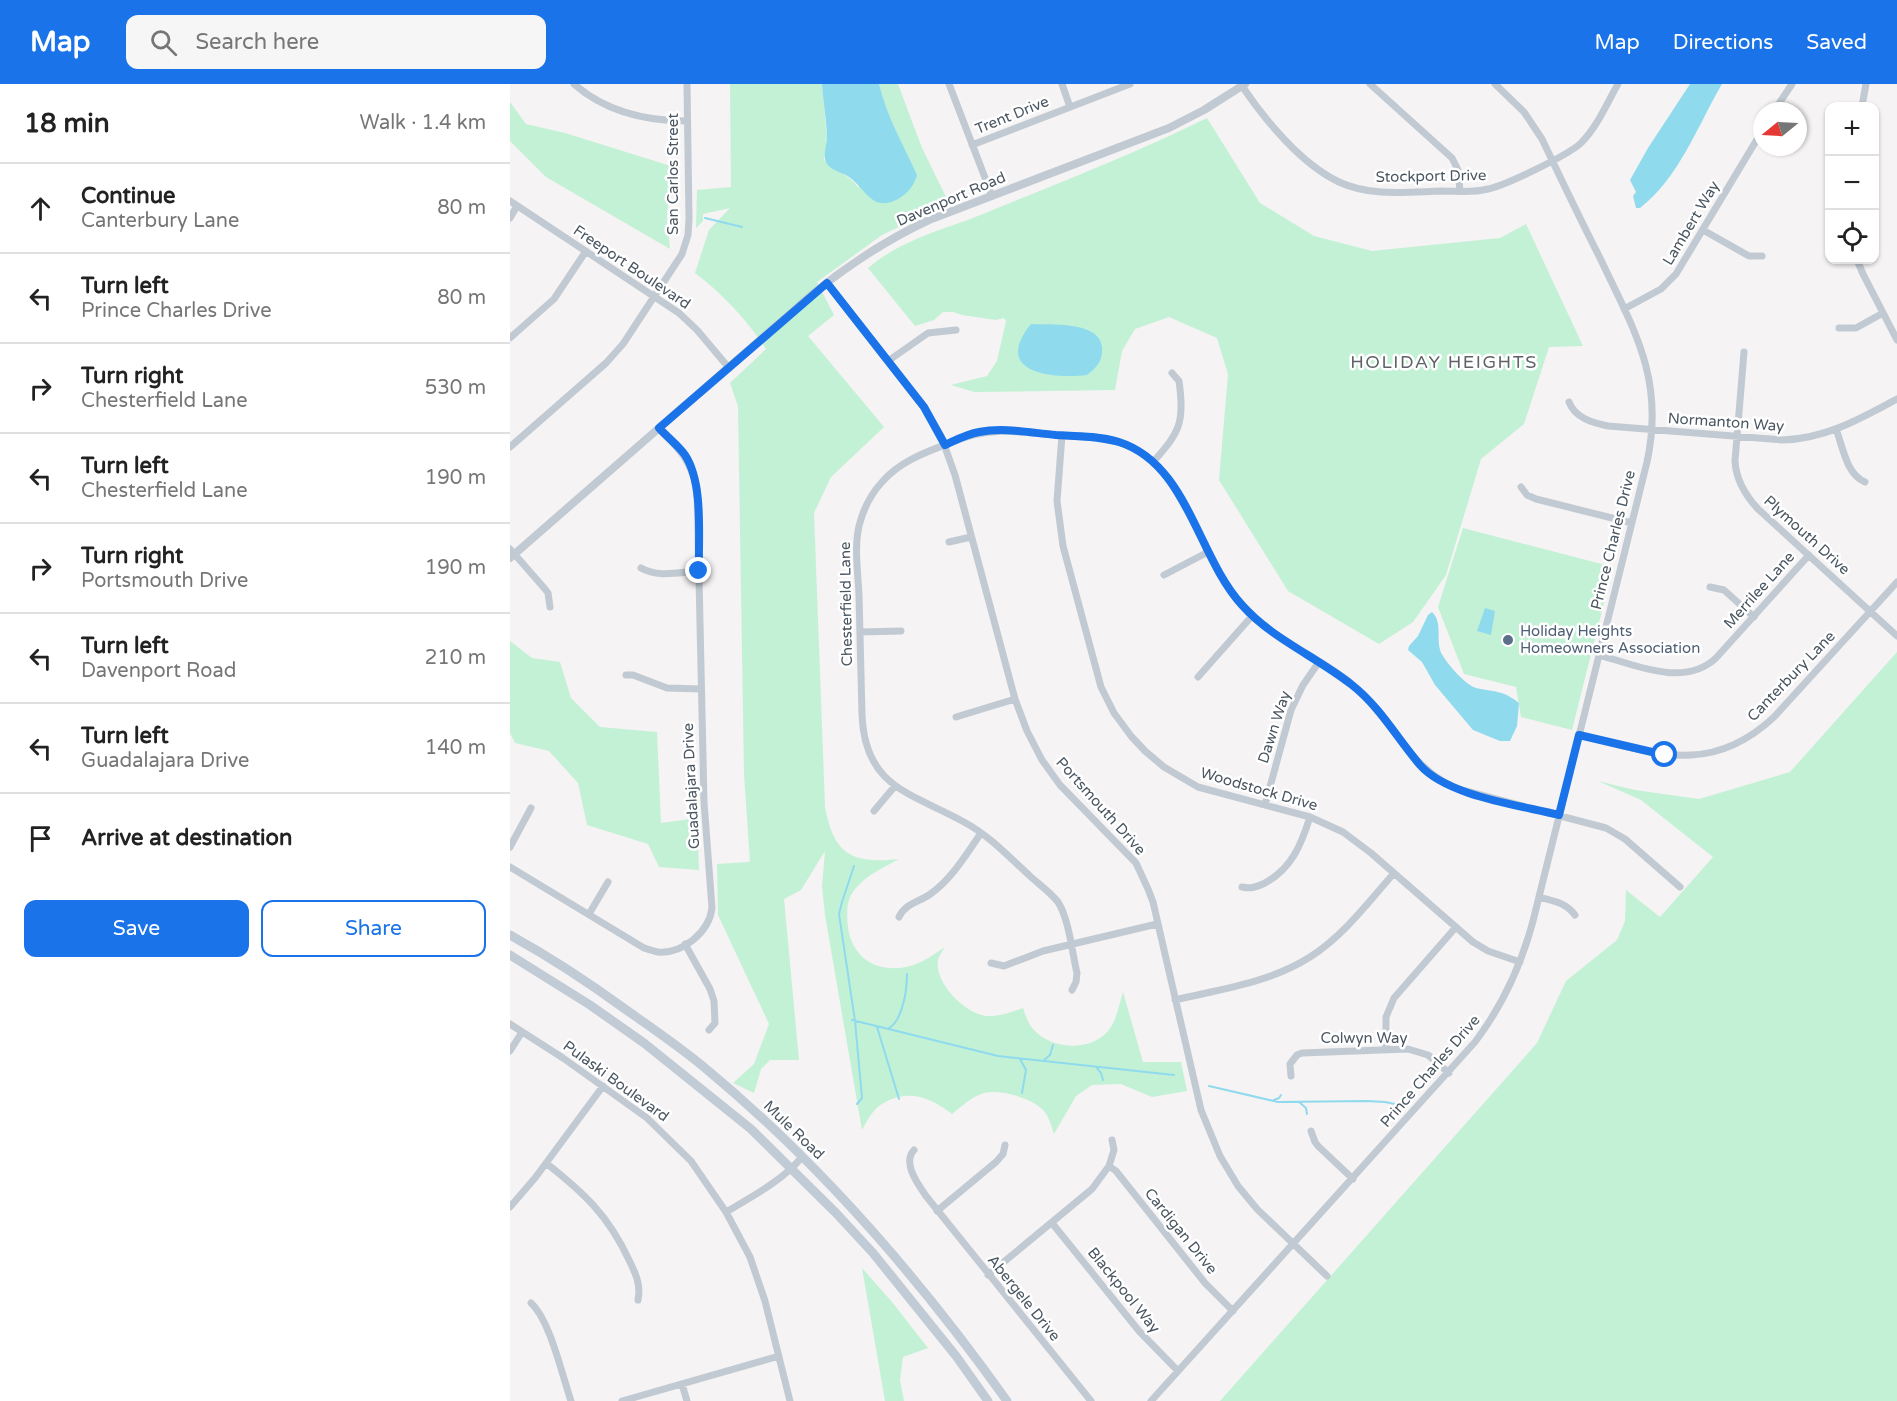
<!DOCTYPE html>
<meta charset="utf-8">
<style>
:root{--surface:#fff;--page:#f6f6f6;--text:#222;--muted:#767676;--line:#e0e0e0;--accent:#1a73e8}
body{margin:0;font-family:"Varela Round",sans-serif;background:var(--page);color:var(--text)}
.controls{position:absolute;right:18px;top:18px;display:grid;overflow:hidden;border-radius:12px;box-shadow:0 2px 4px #0004}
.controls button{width:54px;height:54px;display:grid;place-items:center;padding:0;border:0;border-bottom:2px solid var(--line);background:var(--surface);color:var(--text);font:30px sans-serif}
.compass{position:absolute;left:1243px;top:18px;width:54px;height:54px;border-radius:50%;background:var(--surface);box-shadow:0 2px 4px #0004;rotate:252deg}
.stop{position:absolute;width:18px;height:18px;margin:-14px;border:4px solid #1a73e8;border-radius:50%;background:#fff}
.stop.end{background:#1a73e8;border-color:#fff;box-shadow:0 2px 6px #0008}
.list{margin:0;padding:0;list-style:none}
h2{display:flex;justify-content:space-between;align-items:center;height:78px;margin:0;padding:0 24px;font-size:26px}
h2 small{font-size:20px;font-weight:400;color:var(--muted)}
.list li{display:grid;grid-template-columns:39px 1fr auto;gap:18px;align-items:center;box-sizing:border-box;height:90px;padding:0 24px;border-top:2px solid var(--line)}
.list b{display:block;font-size:22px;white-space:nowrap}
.list p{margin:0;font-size:20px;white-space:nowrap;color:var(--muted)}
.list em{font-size:20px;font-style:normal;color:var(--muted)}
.actions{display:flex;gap:12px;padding:18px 24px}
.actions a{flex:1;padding:14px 0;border:2px solid var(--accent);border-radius:12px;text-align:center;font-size:21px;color:var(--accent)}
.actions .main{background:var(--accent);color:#fff}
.icon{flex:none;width:33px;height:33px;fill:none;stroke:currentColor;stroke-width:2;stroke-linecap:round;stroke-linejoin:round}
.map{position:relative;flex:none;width:1387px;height:1317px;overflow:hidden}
header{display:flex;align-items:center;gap:36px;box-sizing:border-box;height:84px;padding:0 30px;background:var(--accent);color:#fff}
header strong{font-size:28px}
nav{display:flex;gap:33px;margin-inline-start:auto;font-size:21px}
.search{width:420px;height:54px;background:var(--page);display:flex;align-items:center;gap:15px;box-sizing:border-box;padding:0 21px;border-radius:12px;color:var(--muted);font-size:22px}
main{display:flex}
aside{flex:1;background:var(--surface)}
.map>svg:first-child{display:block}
</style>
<header>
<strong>Map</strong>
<div class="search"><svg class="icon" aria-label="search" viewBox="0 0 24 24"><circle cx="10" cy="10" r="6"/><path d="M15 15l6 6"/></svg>Search here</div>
<nav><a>Map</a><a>Directions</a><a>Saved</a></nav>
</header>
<main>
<aside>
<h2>18 min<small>Walk · 1.4 km</small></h2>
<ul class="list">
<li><svg class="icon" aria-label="ahead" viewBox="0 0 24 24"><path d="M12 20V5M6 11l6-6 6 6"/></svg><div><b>Continue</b><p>Canterbury Lane</p></div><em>80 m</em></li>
<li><svg class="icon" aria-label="left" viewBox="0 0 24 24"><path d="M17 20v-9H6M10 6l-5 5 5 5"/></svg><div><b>Turn left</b><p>Prince Charles Drive</p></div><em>80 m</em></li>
<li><svg class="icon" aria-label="right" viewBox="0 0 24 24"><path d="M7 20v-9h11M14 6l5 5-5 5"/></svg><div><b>Turn right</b><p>Chesterfield Lane</p></div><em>530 m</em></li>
<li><svg class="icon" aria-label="left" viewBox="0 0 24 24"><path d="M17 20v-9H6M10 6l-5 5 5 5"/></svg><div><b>Turn left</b><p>Chesterfield Lane</p></div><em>190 m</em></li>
<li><svg class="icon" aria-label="right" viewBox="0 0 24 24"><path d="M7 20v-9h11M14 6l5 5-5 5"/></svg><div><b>Turn right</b><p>Portsmouth Drive</p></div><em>190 m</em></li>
<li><svg class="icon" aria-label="left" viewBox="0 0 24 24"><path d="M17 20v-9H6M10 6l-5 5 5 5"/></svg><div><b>Turn left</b><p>Davenport Road</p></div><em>210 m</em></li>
<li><svg class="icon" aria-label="left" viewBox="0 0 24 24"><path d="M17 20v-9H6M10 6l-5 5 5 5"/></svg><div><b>Turn left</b><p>Guadalajara Drive</p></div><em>140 m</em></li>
<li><svg class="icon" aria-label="arrive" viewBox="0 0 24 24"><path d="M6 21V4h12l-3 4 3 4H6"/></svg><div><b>Arrive at destination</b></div></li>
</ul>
<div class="actions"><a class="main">Save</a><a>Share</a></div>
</aside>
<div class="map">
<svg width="1387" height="1317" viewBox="0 0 1387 1317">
<rect width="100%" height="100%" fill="#f5f3f3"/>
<path fill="#c3f1d5" d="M220,0H312L317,54L314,76C326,87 339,91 348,103L393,64L373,16L369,0H388L412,64L439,119L372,151L307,198L324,231L298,252L374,343L321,393L304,429L315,723C324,771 342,780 389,775C371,785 352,793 341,811C336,820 337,833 338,843C343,881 378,893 411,878C419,874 427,868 435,863C432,867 429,872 428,876C424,899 455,929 476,932C489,933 502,928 513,924C516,933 519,942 526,948C545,966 581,967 598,947C607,936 609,921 613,908L633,978H671L677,1007L642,1013L611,1000L582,1001L566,1012L544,1050C542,1043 539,1034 535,1028C524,1014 490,1005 474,1009C461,1013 452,1022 442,1030C421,1013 397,1004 372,1020C363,1025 357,1037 352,1046L315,831L312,802L315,767L291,806L274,815L289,976H260L251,985L244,1009L223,999L244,980L259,940L208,831L207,780L240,778L234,690L228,322L220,299L256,265C237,236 213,210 185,189L199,146L220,124L193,130V137L186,144L187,106L221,103Z
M0,18L16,40L55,49L161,82L157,135L160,165L36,93L0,57Z
M697,34L750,119L804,152L862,167L990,154L1016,140L1073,262L1039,263L1014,340L971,375L936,491L903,538L869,560L778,507L709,396L718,290L707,254L659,233L625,245L612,267L605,306L464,308L441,301L477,292L487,277L496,237L494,234L486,236L452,231L443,228H433L424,236L405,242L358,184C392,155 433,146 473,130C549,99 624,70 697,34Z
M953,444L1103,483L1062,646L1011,633L1006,603L954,590L928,523Z
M0,557L22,574L50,578L61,614L90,643L147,648L151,739L187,734L189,786L149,783L138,760L77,741L68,699L39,667L5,659L0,649Z
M1387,568V1317H710L1027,959L1056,897L1107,856L1115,837L1116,806L1150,833L1203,773L1131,716L1088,697L1125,706L1189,715L1280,688Z
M352,1184L382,1218L418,1264L393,1273L390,1296L394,1317H375Z"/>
<path fill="#90daee" d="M312,0H369C377,33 393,60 407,91C404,102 398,109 388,115C362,129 356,105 339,93C332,88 319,86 316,78C313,72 316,62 317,55C317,38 313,18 312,0Z
M1180,0H1212C1188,41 1169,94 1130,124H1126L1123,112L1126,108L1120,96L1138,64Z
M521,240C540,241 590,237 592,263C593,277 587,283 577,291C540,295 482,288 521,240Z
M975,524L985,527L981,551L967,547Z
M922,528C934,539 924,559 933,572C939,582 956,601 966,604C984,608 993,606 1009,619L1007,642L1000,657H990L963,646L925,601L912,578L898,566L899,562L908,552L918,531Z"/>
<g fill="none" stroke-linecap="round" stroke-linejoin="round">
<path stroke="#90daee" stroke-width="2" d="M195,134L232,143
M344,782L332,818L329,830L345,937L352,1014L347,1020
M342,936L488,972L664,991
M367,943L389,1015
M379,944C393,936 397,905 397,890
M510,975L516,986L512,1009
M534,976L540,971L543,961
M586,983L591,989L593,996
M699,1002L768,1018L857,1017L875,1018L890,1021
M764,1016L769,1014L771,1011
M789,1018L796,1024L797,1030"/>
<path stroke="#c1cad2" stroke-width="7" d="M64,0C96,28 136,37 177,37
M439,0L482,112
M552,0L560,23
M860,0L942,74L948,86L950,107
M732,2C755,36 791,80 829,98C861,113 898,108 932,107C947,107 963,109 978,105C994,102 1061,70 1072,58C1087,43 1097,19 1108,0
M1352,22L1356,0
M1264,27L1282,0
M462,61L620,0
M0,117L169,229L187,246L219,284
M0,134L7,122
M1193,146L1239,172H1252
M1347,176L1353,190L1387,256
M317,199L414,323L431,352L445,391L505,615L517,647L532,676L550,701L626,779L638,805L643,818L691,1026L710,1072L728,1102L747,1125L817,1192
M1114,225L1151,205L1166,190L1252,47
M1329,244H1346L1373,229
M0,254L44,215L76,167
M1234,268L1225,377C1226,396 1235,411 1248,425L1387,552
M378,277L418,249L446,246
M1059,318C1065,334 1083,339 1098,342L1272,356C1315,355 1350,335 1387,315
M1326,345C1333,363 1336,390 1355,398
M552,351L547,417L553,462L591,603L604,629L621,652L635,667L654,683L688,703L800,733L833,748L861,769L963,858L978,867L1010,878
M0,363L96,279L113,260L172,170L178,151L179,135L177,0
M643,378C670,348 675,338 669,297L662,289
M1011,403L1017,411L1026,415L1122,439
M439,458L461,453
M0,465L35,505L38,509L40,523
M131,484C148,494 170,488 189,487
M654,491L698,468
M1200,503L1214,506L1244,533
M350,548L391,547
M1089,571C1126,581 1174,604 1206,574L1299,471
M116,591H123L157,604L191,605
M688,593L742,532
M446,633L505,615
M1069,651C1144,669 1200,693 1264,633L1387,498
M755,721L781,626L793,601L809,578
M364,727L385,702
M0,763L21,724
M0,783L134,864C138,865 143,867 148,868C173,870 199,848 202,824L194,718L187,404C179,374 170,366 149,344
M732,803C741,805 747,803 755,799C782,784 791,761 800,733
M1029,813C1043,817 1055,818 1065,831
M79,830L98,798
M389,833C395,820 408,818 419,811C441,796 456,771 471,749
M175,860L200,905L204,917L205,939L199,946
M481,879L494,882L533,867L647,840
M562,906L566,898L567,889C562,868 559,835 548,818C541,809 530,801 521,793C500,774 480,752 454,738C402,709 355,704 352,631C351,591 350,551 349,511C348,489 344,464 349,442C353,426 361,410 372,398C391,376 419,367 445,357C480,342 510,348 547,351C568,353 591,352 611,359C679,383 688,474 733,523C769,561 822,577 857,614C888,647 906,691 952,706L1096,744L1115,755L1170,803
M665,916C711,905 759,899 800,873C833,852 858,819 884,789
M0,940L53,974L137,1034L181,1077L216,1128L240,1173L255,1217L280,1317
M876,965V933L884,914L946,843
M0,967L12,948
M781,992L780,980L787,971L792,969L898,965L918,971L939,989
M801,1047L805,1058L808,1062L843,1095
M404,1066C392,1079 408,1100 416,1112L581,1317
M36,1079C74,1109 98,1131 119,1176C126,1190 131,1201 128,1216
M599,1082L606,1087L695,1199L723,1227
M0,1123L25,1094L93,1002
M427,1127L486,1078L493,1070L495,1061
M216,1128C243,1112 272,1097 292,1073
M542,1139L629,1247L668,1287
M478,1191L582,1105L599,1082L604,1066L602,1056
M21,1219C40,1236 52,1291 61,1317
M172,1300L177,1317
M112,1317L269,1272
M641,1317L965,958C993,921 1011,882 1023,837L1137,378C1155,295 1124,246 1090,174C1070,135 1051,95 1032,55L1014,28L985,0"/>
<path stroke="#c1cad2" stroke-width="8" d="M0,474L305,208C340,180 378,155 419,136L659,44L694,26L735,0"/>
<path stroke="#c1cbd6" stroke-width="9" d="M0,851C40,873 78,898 115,925C142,944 170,963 195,984C311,1080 410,1195 497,1317
M0,871L80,921L134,959L241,1045L326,1129L363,1169L446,1272L478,1317"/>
</g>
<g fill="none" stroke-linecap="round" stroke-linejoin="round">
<path stroke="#1a73e8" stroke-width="8" d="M189,487C188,454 194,400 175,371C168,361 157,353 149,344L317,199L414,323L435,361C446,356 457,350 469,348C494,343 521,349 546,351C566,352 589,352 609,358C678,380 687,472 732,521C762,555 807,573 842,601C870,623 887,654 910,681C937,712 1009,721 1049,731L1069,651L1155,671"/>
</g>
<circle fill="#5c6f8a" stroke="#fff" stroke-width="2" cx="998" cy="556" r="6"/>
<g text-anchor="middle" stroke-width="5" stroke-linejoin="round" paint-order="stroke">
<g font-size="15" fill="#4a5661" stroke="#fff">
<text transform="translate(502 31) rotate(-22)" y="5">Trent Drive</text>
<text transform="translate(163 90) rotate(-90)" y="5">San Carlos Street</text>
<text transform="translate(921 92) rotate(-1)" y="5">Stockport Drive</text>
<text transform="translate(441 115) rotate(-23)" y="5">Davenport Road</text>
<text transform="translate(1181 139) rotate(-59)" y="5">Lambert Way</text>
<text transform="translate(122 183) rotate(34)" y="5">Freeport Boulevard</text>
<text transform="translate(1216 338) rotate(4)" y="5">Normanton Way</text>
<text transform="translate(1297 451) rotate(42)" y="5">Plymouth Drive</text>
<text transform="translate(1103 456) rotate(-76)" y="5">Prince Charles Drive</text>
<text transform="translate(1249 506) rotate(-48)" y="5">Merrilee Lane</text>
<text transform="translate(336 520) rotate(-91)" y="5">Chesterfield Lane</text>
<text transform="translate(1281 592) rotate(-46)" y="5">Canterbury Lane</text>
<text transform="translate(764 643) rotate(-72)" y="5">Dawn Way</text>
<text transform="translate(181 702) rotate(-93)" y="5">Guadalajara Drive</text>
<text transform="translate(749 705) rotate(16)" y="5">Woodstock Drive</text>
<text transform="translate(591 722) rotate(48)" y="5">Portsmouth Drive</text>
<text x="854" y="959">Colwyn Way</text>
<text transform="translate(920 987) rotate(-49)" y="5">Prince Charles Drive</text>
<text transform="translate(106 997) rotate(36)" y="5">Pulaski Boulevard</text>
<text transform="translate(284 1046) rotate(44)" y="5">Mule Road</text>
<text transform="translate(671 1147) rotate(51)" y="5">Cardigan Drive</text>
<text transform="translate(614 1206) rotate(51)" y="5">Blackpool Way</text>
<text transform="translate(514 1214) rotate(51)" y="5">Abergele Drive</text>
</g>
<g font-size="15" fill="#4e5e75" stroke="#fff" text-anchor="start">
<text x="1010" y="552">Holiday Heights<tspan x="1010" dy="17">Homeowners Association</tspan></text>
</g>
<g font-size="18" letter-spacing="1.5" fill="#5f6368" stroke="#fff">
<text x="934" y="284">HOLIDAY HEIGHTS</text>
</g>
</g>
</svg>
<div class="controls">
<button>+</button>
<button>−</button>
<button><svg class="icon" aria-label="locate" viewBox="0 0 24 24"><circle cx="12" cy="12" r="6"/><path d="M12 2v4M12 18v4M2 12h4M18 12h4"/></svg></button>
</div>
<svg class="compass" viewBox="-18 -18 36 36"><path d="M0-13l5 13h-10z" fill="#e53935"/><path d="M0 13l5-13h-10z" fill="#767676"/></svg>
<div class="stop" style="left:1155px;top:671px"></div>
<div class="stop end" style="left:189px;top:487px"></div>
</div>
</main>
